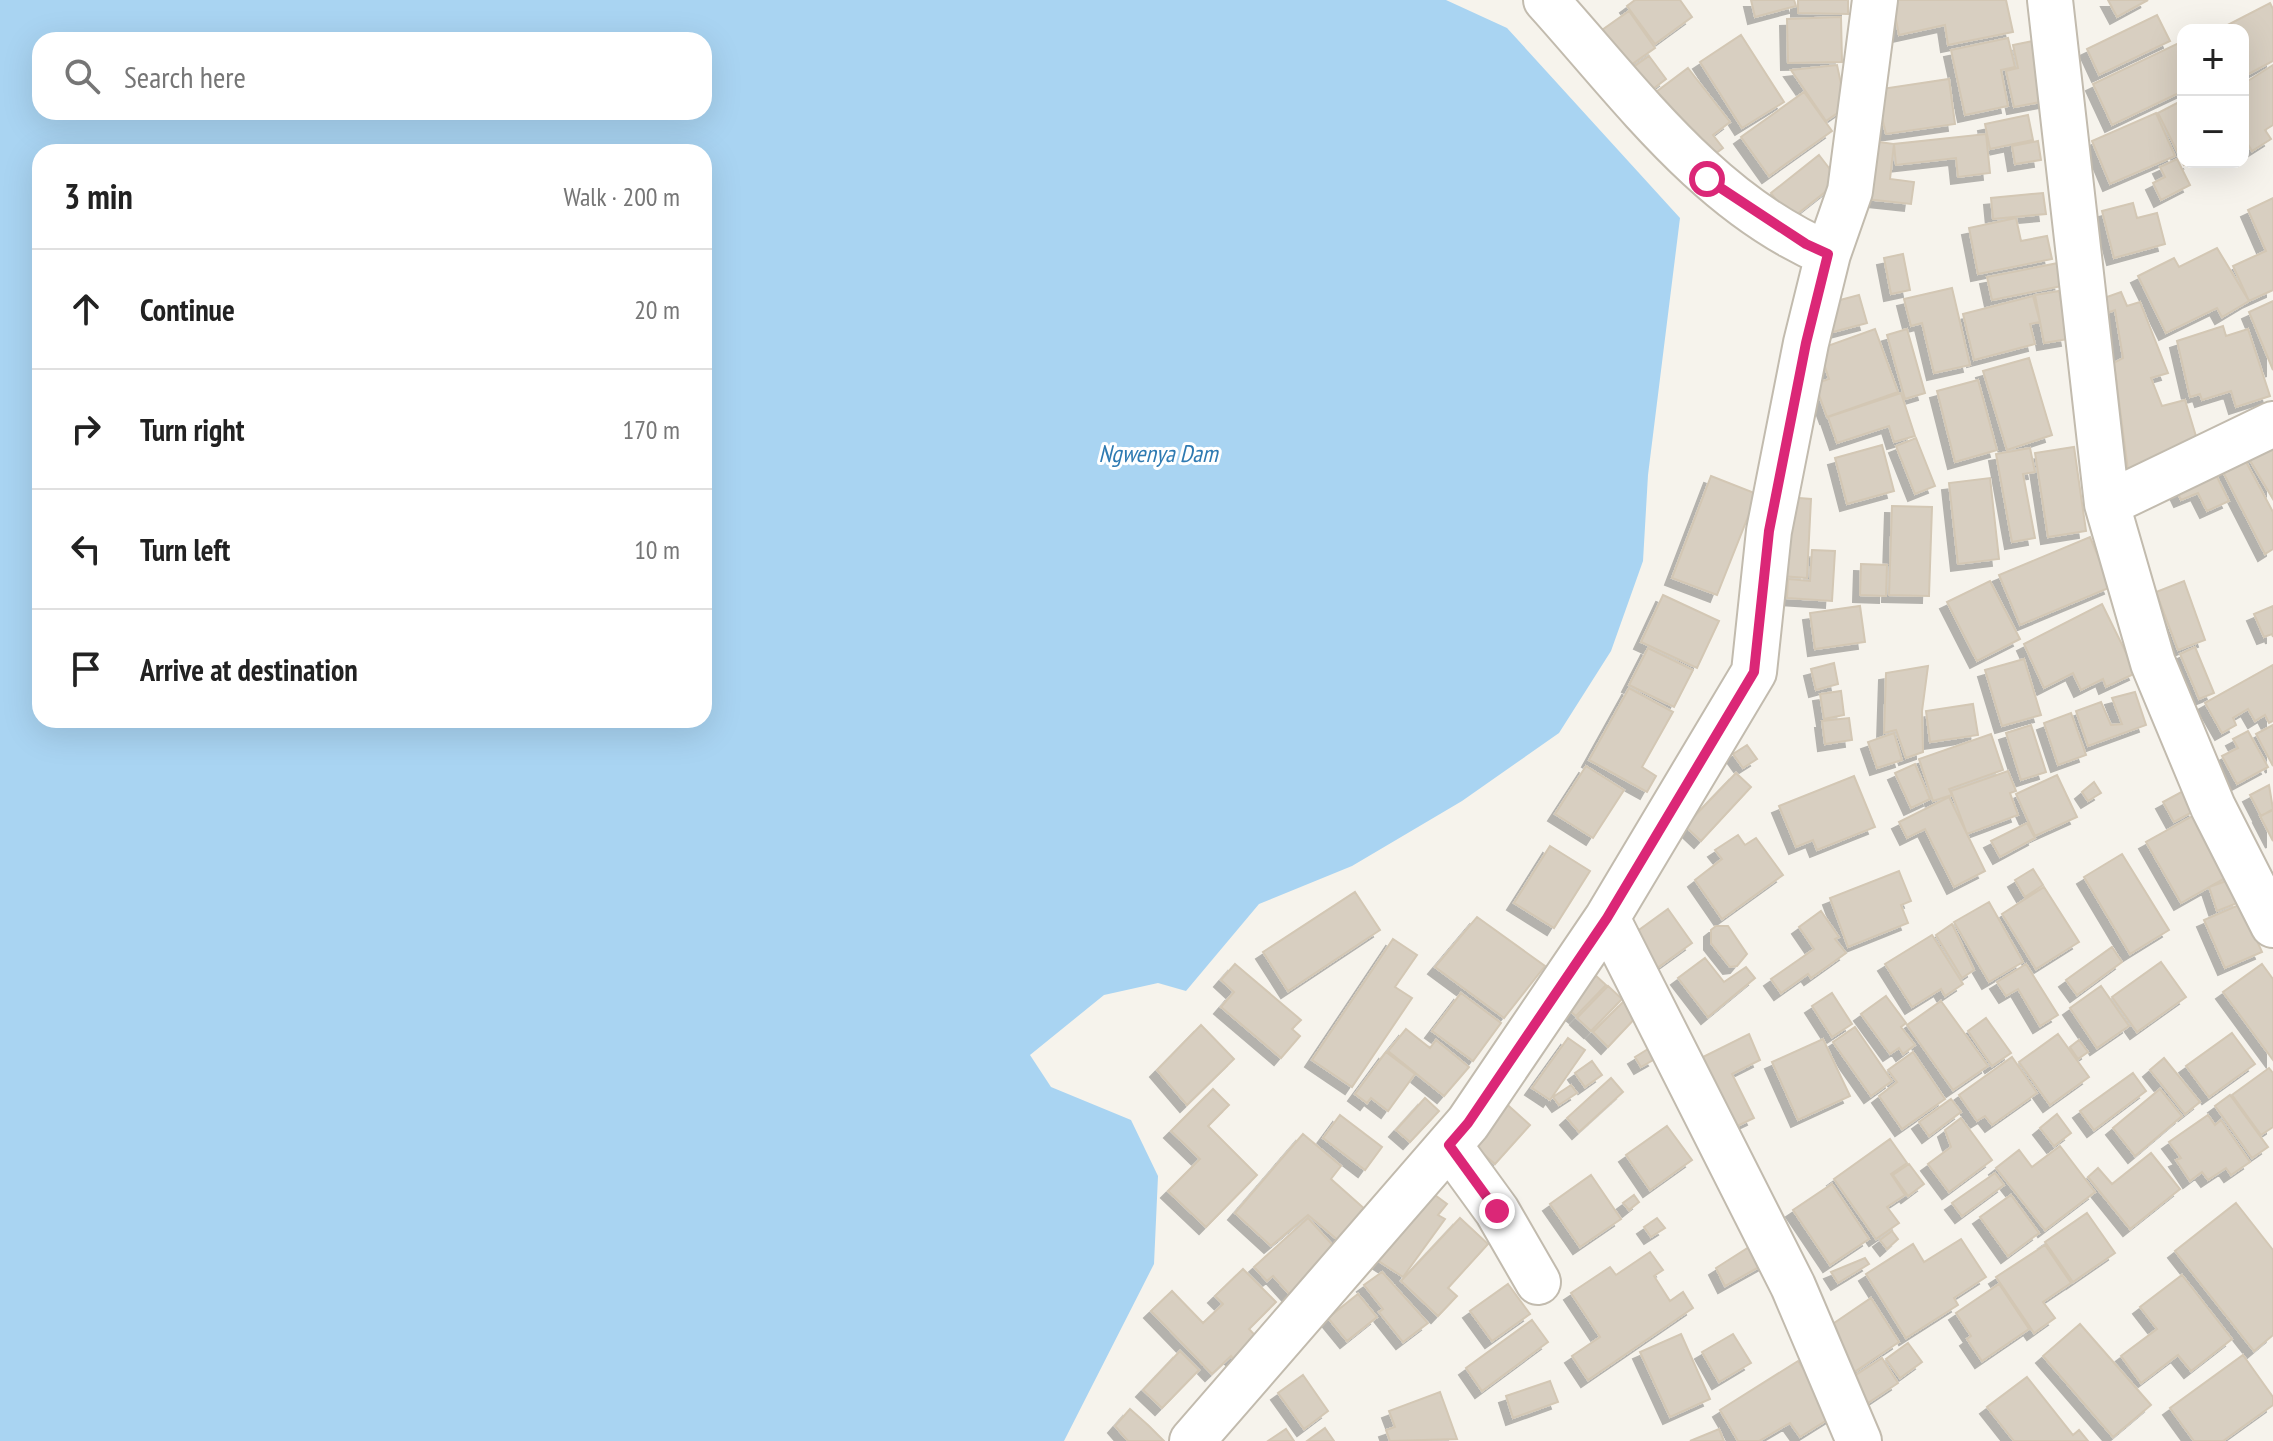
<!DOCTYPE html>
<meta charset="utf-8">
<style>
:root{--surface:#fff;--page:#f6f6f6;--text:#222;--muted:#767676;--line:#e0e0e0}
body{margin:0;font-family:"PT Sans Narrow",sans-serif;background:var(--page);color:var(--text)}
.controls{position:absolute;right:24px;top:24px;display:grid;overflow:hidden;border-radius:16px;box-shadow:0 8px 32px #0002}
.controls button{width:72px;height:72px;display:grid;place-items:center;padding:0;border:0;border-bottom:2px solid var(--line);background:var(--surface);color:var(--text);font:40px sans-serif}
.stop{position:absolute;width:24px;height:24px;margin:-18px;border:6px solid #db2777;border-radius:50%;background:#fff}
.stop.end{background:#db2777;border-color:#fff;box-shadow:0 2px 8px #0008}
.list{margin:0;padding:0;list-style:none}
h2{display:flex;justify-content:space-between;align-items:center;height:104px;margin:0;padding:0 32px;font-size:34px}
h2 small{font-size:26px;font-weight:400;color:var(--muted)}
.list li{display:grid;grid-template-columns:52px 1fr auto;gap:24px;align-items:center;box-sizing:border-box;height:120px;padding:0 32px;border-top:2px solid var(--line)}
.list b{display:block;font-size:30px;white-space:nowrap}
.list em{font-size:26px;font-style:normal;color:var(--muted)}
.icon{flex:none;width:44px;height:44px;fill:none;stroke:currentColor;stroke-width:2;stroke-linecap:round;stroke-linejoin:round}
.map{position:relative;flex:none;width:2273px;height:1441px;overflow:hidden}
.search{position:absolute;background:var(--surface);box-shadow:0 8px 32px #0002;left:32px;top:32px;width:680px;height:88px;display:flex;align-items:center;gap:20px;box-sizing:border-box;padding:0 28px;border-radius:24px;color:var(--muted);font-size:30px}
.panel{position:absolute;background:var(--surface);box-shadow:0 8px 32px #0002;left:32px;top:144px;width:680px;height:584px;border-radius:24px}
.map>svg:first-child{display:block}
</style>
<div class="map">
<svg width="2273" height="1441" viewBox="0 0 2273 1441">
<defs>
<filter id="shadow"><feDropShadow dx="-7" dy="7" stdDeviation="0" flood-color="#0004"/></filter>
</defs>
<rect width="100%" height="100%" fill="#f6f3ec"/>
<path fill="#a9d4f2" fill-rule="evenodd" d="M0,0H1446L1507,28L1680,218L1648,475L1643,561L1611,651L1559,733L1462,801L1352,866L1259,904L1186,991L1158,983L1104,995L1030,1055L1051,1087L1131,1120L1158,1176L1154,1264L1064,1441H0ZM40,40H704V112H40ZM40,152H704V720H40Z"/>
<path fill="#d8cfc1" stroke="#d3c7b4" stroke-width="2" filter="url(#shadow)" d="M1635,0H1680L1692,17L1655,44L1627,6Z
M1751,0H1794L1796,6L1755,17Z
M1798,0H1848V14L1798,13Z
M1892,0H2006L2013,32L1948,45L1945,25L1899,35Z
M2108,0H2148L2117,17Z
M2270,3L2273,9V61L2243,77V30H2218Z
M1629,11L1655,48L1628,67L1602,30Z
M2157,15L2170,41L2099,75L2087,49Z
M1841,17L1842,62L1788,63L1787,19Z
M1741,35L1784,102L1742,128L1700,62Z
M2008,38L2015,67L2001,70L2008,106L1965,115L1951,50Z
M2033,41L2046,101L2014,107L2006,71L2018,68L2013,45Z
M2183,41V91L2112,125L2093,84Z
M1649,56L1666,79L1649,92L1632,68Z
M1837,65L1846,107L1826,121L1791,70Z
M2273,65V125L2265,130L2271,139L2252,151L2243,136V84Z
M1688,68L1730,122L1713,135L1723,148L1704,162L1652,95Z
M1949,79L1955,124L1886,134L1875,90Z
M1804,92L1832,131L1769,176L1741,137Z
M2183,100V162H2191L2184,165L2158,113Z
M2156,113L2175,156L2110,184L2092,141Z
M2028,115L2033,140L1990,149L1985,124Z
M1986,134L1990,173L1958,177L1956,158L1896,165L1894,144Z
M1872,141L1894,144L1890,179L1914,182L1911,204L1866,199Z
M2038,141L2041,160L2015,164L2012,146Z
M1819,155L1839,181L1791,219L1771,193Z
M2177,159L2190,185L2161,200L2153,183L2165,177L2160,167Z
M2043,193L2046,214L1993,219L1991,198Z
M2273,198V290L2249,301L2233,266L2266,251L2248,210Z
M2133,203L2137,218L2157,213L2165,244L2114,258L2102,211Z
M2016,218L2021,241L2047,236L2052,259L1978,274L1969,228Z
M2217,248L2249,301L2222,317L2217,308L2166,333L2138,276L2174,258L2179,267Z
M1903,254L1910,290L1891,294L1884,258Z
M2058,263L2062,286L1992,300L1987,277Z
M1952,288L1970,365L1934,373L1922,323L1911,326L1904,299Z
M2059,291L2068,339L2044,343L2035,295Z
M2121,292L2127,306L2140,302L2168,373L2151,378L2162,406L2185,400L2198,443L2128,471L2114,363L2123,358L2115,310L2107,313L2101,299Z
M1859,295L1867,323L1833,332L1825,304Z
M2033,296L2040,322L2030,324L2035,344L1974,360L1963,314Z
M2273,301V370L2249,312Z
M2223,326L2226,336L2248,329L2270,396L2236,407L2231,391L2202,400L2200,394L2190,397L2177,341Z
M1875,329L1898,392L1827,417L1815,384L1829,379L1819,349Z
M1907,329L1925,393L1905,399L1887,335Z
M2029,358L2052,435L2007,450L1983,371Z
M1978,380L1997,450L1955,462L1937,391Z
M1901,393L1915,436L1894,442L1889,426L1837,443L1828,417Z
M2273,429V499L2242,447Z
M1916,438L1935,486L1915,494L1896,446Z
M1882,445L1894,491L1847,504L1835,458Z
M2074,447L2086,531L2048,537L2035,453Z
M2030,448L2035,472L2023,474L2035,538L2012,542L1996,454Z
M2245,460L2273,512V549L2265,554L2223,472Z
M2210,463L2229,501L2207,511L2198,493L2181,500L2172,481Z
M1711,476L1757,494L1717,595L1672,578Z
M1990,478L1999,559L1958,564L1949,483Z
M1786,497L1811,499L1807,578L1781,576Z
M1892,506L1932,507L1929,596L1889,595Z
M2090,537L2111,587L2020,625L1999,575Z
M1812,550L1835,551L1832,601L1787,598L1788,579L1810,581Z
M1861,564L1887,565L1886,596L1860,595Z
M1990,581L2020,639L1977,661L1947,602Z
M2184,581L2205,640L2178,650L2156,592Z
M1663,595L1719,621L1697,668L1641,642Z
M2102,604L2136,673L2106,687L2103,679L2081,690L2073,673L2044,688L2024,644Z
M1860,606L1865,642L1815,649L1810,613Z
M2273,606V637L2272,634L2264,637L2254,614Z
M2195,647L2214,693L2199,699L2180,654Z
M1648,648L1693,670L1674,707L1629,685Z
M2024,659L2041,715L2002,726L1985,670Z
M1834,663L1838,684L1816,690L1811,669Z
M2273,665V721L2269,723L2265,715L2255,721L2248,709L2233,718L2236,725L2222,733L2205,703Z
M1928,666L1922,711L1923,752L1906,758L1896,730L1884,733L1886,673Z
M1629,688L1673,712L1642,767L1656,776L1647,792L1589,760Z
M1841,691L1844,715L1824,719L1820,694Z
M2135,692L2146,725L2088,746L2076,711L2101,702L2111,725L2122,724L2112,698Z
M1973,704L1978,735L1930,742L1926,711Z
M2071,713L2086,755L2058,765L2044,723Z
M1849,718L1852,740L1825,744L1822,721Z
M2031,725L2046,772L2021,780L2006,733Z
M2273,725V766L2256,734Z
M2248,731L2268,767L2237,784L2222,756L2238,748L2233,739Z
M1894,733L1902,760L1877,768L1868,742Z
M1991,734L2003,770L1949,789L1952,795L1933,801L1919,759Z
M1747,745L1757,759L1743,768L1733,754Z
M1915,764L1930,799L1911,808L1895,773Z
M1586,766L1624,790L1593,838L1555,814Z
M2008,771L2016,791L2010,793L2018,815L1967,834L1951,791Z
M1736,773L1751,787L1701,841L1685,826Z
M2057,775L2077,817L2035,836L2016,794Z
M1854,776L1875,827L1817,850L1813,840L1796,847L1779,806Z
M2094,782L2101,793L2088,801L2082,792Z
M2269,785L2273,809L2261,816L2250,795Z
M2185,790L2196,810L2174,822L2163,802Z
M1949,797L1985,871L1954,887L1925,829L1907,838L1899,822Z
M2273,810V841L2260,816Z
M2198,813L2232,874L2181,903L2146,842Z
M2027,823L2035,838L2000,857L1991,841Z
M1738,835L1745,845L1756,838L1783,875L1722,919L1695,880L1722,859L1715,850Z
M1550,846L1590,871L1554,928L1514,903Z
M2122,854L2169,930L2130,954L2084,877Z
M2033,869L2043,885L2025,897L2015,880Z
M1899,871L1911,901L1901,905L1908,923L1848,947L1830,898Z
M2232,879L2240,902L2217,911L2209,887Z
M2044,887L2079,942L2036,969L2002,914Z
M1355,892L1380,930L1288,991L1263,952Z
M1989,902L2023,962L1989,982L1954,922Z
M2241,904L2262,952L2225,968L2204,920Z
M1668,909L1692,943L1656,969L1632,935Z
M1821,911L1839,937L1835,939L1846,953L1811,978L1808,974L1781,993L1771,979L1814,949L1799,927Z
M1477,917L1545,966L1504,1018L1435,967Z
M1952,924L1974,970L1962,978L1936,935Z
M1716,926H1728L1747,954L1737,966L1730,967L1711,943V930Z
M1932,935L1963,984L1945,996L1941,989L1912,1007L1885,964Z
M1393,939L1417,955L1395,987L1412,998L1352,1087L1312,1060Z
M2112,947L2122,962L2077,995L2066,980Z
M1705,958L1724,982L1746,967L1755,978L1708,1017L1678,978Z
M2161,962L2186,997L2137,1032L2112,997Z
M1235,964L1301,1020L1292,1029L1300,1036L1281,1058L1221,1007L1234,992L1221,980Z
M2026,964L2058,1015L2040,1026L2018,989L2006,996L1997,982Z
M2262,964L2273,979V1060L2223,992Z
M1594,974L1606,985L1576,1016L1564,1006Z
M1608,986L1622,999L1591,1031L1577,1018Z
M2101,986L2129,1026L2097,1048L2070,1008Z
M1461,993L1501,1023L1473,1061L1432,1031Z
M1832,993L1852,1024L1832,1037L1812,1006Z
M1886,996L1906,1023L1901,1027L1915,1045L1903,1054L1899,1048L1890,1054L1861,1014Z
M1625,1000L1639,1014L1608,1047L1593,1032Z
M1941,1001L1988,1066L1953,1090L1907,1025Z
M1986,1018L2011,1053L1992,1066L1968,1031Z
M1201,1025L1234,1059L1187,1105L1157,1070Z
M1855,1027L1892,1081L1871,1096L1833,1042Z
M1406,1029L1430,1048L1436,1040L1469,1067L1444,1096L1388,1051Z
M2232,1033L2255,1064L2209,1097L2186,1066Z
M1749,1034L1760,1060L1732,1074L1754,1118L1731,1129L1697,1060Z
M2058,1034L2089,1077L2050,1105L2019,1062Z
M1568,1038L1585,1050L1550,1100L1532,1088Z
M1823,1039L1850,1096L1798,1120L1772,1062Z
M2079,1040L2088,1052L2078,1059L2070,1047Z
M1648,1049L1655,1059L1641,1067L1635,1057Z
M1386,1052L1415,1074L1388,1111L1371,1098L1367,1103L1355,1094Z
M1913,1052L1945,1099L1902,1129L1879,1096L1897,1082L1888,1070Z
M2012,1057L2037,1093L1992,1125L1985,1116L1977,1121L1959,1095Z
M2164,1058L2200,1102L2185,1114L2150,1070Z
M1592,1061L1602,1075L1585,1087L1575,1073Z
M2269,1068L2273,1073V1127L2261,1135L2232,1095Z
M2133,1073L2146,1091L2094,1130L2080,1111Z
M1611,1078L1623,1092L1579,1132L1567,1118Z
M1571,1085L1577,1093L1559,1105L1553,1097Z
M1213,1089L1229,1105L1208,1126L1257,1175L1206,1227L1168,1191L1200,1159L1171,1131Z
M2160,1089L2182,1116L2135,1156L2113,1128Z
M2230,1095L2268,1147L2252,1158L2215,1106Z
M1425,1098L1439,1111L1410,1142L1396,1130Z
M1500,1098L1530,1125L1495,1164L1465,1138Z
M1951,1099L1961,1112L1929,1136L1919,1122Z
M2057,1114L2071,1133L2054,1146L2040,1128Z
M1340,1115L1382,1147L1365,1170L1323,1138Z
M2208,1115L2215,1125L2221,1120L2250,1162L2231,1175L2226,1168L2208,1180L2202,1172L2190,1181L2176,1160L2181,1158L2169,1142Z
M1961,1118L1992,1160L1949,1192L1928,1164L1951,1147L1945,1130Z
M1667,1126L1692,1160L1650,1190L1626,1155Z
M1303,1134L1341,1166L1331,1179L1367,1211L1339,1241L1308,1215L1271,1246L1235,1213Z
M1890,1139L1907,1163L1891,1174L1905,1195L1887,1207L1899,1223L1876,1239L1834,1179Z
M2060,1146L2095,1192L2045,1230L1996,1168L2019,1150L2032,1167Z
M2151,1153L2180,1189L2130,1229L2088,1177L2098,1168L2112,1184Z
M1909,1164L1924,1184L1908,1196L1893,1175Z
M1995,1173L2004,1185L1962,1216L1952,1203Z
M1591,1175L1621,1219L1580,1247L1550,1204Z
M1832,1184L1869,1239L1830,1265L1793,1210Z
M1424,1187L1447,1204L1438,1215L1445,1219L1403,1277L1374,1258Z
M1634,1195L1639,1202L1629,1210L1623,1203Z
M2011,1195L2039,1233L2008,1256L1980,1217Z
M2236,1203L2273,1250V1335L2254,1351L2175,1251Z
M2087,1213L2115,1253L2073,1282L2045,1242Z
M1308,1218L1339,1252L1300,1306L1273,1276L1267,1281L1254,1267Z
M1460,1218L1488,1244L1448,1288L1457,1296L1438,1316L1401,1281Z
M1657,1218L1665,1228L1651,1237L1644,1227Z
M1892,1231L1898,1239L1887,1249L1880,1240Z
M1961,1239L1986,1277L1954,1298L1958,1305L1906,1338L1866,1274L1913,1244L1924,1262Z
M1757,1242L1768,1262L1725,1286L1716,1268Z
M2045,1245L2071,1283L2043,1302L2055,1318L2034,1333L1996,1277Z
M1650,1252L1663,1270L1654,1276L1670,1301L1683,1292L1693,1308L1588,1380L1572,1356L1600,1337L1571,1293L1610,1267L1616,1275Z
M1865,1258L1869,1264L1838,1283L1831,1272Z
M1243,1269L1276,1302L1249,1329L1264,1345L1241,1367L1231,1356L1212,1374L1151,1311L1172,1291L1203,1323L1223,1304L1215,1296Z
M1382,1272L1428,1323L1403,1342L1379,1312L1383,1309L1364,1285Z
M2182,1275L2232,1339L2191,1371L2178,1355L2141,1383L2121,1356L2157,1329L2140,1307Z
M1508,1284L1530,1314L1492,1341L1470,1311Z
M1999,1284L2029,1329L1982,1361L1967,1339L1971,1336L1956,1313Z
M1358,1294L1377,1317L1347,1341L1328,1318Z
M1871,1298L1899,1342L1847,1377L1818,1334Z
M1532,1320L1548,1342L1482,1391L1466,1368Z
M2080,1324L2151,1405L2113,1437L2043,1356Z
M1681,1334L1710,1399L1670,1417L1640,1352Z
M1733,1334L1751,1363L1719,1382L1702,1352Z
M1908,1343L1922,1362L1900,1378L1886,1359Z
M1180,1351L1199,1370L1162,1408L1143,1390Z
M2243,1355L2273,1397V1405L2223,1441H2194L2170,1408Z
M1882,1358L1898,1383L1856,1411L1839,1386Z
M1798,1361L1835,1415L1800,1437L1790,1423L1759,1441H1738L1720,1410Z
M1303,1375L1328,1411L1304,1429L1278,1393Z
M2027,1377L2073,1435L2079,1430L2088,1441H2014L1987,1407Z
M1550,1381L1558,1402L1513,1418L1506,1396Z
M1440,1392L1457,1439L1390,1441L1386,1430L1395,1427L1389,1411Z
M1130,1409L1149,1426L1164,1441H1128L1115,1426Z
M1325,1428L1334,1441H1307Z
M1286,1429L1294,1441H1268Z
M1719,1429L1724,1441H1690Z"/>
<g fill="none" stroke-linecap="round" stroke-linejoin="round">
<defs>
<path id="minor" d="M1546,0C1630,93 1709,204 1828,254
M2050,0L2107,504L2153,663L2213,807L2273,925
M2107,504L2273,424
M1607,918L1793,1286L1859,1441
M1449,1145L1497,1211L1538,1282
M1192,1441L1468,1123L1607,918L1754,672L1769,531L1806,343L1828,254L1850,191L1875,0"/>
</defs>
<use href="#minor" stroke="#c2bbae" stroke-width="48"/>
<use href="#minor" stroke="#fff" stroke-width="44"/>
</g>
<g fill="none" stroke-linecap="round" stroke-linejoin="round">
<path stroke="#db2777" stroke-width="10" d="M1497,1211L1449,1145L1468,1123L1607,918L1754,672L1769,531L1806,343L1828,254L1806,244L1707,179"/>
</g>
<g text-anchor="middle" stroke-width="6" stroke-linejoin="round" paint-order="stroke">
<g font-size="24" font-style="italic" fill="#2e7ab2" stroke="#fff">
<text x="1158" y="462">Ngwenya Dam</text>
</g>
</g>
</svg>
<div class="controls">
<button>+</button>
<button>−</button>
</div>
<div class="stop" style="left:1707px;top:179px"></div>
<div class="stop end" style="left:1497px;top:1211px"></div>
<div class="search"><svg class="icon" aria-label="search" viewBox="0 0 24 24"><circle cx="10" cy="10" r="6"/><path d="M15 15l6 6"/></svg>Search here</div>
<section class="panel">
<h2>3 min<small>Walk · 200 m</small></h2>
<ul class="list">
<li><svg class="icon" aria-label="ahead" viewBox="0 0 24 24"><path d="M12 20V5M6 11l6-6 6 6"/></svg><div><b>Continue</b></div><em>20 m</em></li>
<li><svg class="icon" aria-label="right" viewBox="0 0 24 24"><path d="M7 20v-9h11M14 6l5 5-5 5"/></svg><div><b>Turn right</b></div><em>170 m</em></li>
<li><svg class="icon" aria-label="left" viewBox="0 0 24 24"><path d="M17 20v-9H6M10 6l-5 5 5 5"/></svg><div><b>Turn left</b></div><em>10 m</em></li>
<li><svg class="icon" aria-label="arrive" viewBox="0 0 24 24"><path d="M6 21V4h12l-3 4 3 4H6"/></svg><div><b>Arrive at destination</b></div></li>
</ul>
</section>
</div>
